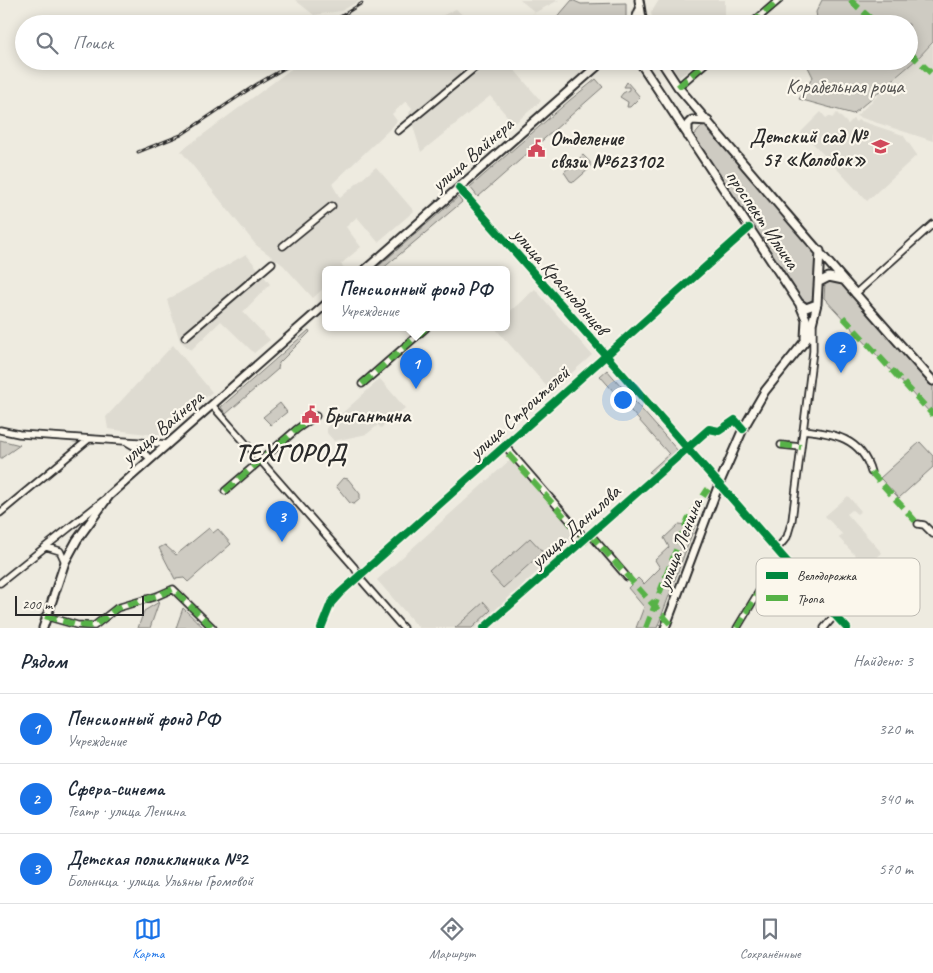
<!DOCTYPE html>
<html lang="ru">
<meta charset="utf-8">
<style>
:root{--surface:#fff;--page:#f6f6f7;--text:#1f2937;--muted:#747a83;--line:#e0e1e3;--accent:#1a73e8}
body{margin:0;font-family:Caveat,sans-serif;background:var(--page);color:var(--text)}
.scale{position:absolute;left:15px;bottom:12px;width:129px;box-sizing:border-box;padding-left:5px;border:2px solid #2b2b2b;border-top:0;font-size:14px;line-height:18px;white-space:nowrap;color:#2b2b2b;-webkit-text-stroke:4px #fbf7ec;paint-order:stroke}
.you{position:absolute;left:622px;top:399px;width:18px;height:18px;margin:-12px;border:4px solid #fff;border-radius:50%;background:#1a73e8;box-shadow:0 0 0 8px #1a73e833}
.badge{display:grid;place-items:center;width:32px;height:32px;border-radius:50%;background:var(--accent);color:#fff;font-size:16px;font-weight:700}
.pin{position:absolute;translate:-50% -41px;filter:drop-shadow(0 1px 2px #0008)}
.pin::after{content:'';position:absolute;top:26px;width:18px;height:15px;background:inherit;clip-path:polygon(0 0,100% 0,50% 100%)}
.popup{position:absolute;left:322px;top:266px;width:188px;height:65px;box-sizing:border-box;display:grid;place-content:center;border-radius:8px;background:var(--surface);filter:drop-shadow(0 1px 4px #0005);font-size:16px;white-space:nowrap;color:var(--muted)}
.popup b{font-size:19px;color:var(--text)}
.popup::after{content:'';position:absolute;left:50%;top:100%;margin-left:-10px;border:10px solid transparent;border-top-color:var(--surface)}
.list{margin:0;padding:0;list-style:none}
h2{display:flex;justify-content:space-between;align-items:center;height:65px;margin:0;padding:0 20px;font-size:21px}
h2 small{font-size:16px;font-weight:400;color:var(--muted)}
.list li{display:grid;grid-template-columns:32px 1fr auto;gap:15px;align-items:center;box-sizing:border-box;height:70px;padding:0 20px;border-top:1px solid var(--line)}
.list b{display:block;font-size:19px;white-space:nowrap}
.list p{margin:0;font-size:16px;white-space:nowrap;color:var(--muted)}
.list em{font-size:16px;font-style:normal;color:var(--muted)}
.icon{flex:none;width:28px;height:28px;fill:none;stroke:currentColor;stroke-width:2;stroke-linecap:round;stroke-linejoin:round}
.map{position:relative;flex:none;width:933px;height:628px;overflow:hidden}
.search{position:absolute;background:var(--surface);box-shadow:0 2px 12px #0003;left:15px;right:15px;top:15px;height:55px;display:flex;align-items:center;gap:12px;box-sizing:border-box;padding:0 18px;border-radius:28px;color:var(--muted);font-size:19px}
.sheet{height:275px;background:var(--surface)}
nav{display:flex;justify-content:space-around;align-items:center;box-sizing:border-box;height:70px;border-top:1px solid var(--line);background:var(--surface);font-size:14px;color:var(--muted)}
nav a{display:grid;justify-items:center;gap:2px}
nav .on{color:var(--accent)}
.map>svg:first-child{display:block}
</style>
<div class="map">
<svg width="933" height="628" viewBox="0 0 933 628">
<rect width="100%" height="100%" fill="#eeebe0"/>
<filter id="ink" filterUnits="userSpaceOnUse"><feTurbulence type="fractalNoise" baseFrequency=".02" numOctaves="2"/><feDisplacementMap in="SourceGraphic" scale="10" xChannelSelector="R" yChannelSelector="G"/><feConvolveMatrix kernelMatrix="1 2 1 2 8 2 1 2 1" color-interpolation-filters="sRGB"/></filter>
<g filter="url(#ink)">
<path fill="#dedbd1" d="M295,0H361L341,11L314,15Z
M520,0H559L532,14L535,12Z
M659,0H725V24H654L651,13Z
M456,9L472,24H425Z
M933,44V141L856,116L917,59Z
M302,61H507L541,101L514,124L490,96L421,152L409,113L412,108L406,101L392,114L397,121L392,127L332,184L340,198L376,167L414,211L378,242L357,217L346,227L361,247L341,264L345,269L343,270H326V286L313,298L283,265L256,245L181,151Z
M669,61H700L679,77Z
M821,112L826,118L829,116L832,118L837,113L848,124L853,119L856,122L858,120L903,135L917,155L867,201L808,138L804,140L801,132Z
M246,254L270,284L243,312L270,340L254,353L221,321L191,350L180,341L167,300Z
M535,289L592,355L551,391L495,328H506V315Z
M173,345L212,392L162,436L108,429L106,417Z
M380,379L405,408L381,428L378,425L367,434L334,441L327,433V427Z
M511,459L579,534L475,628H419L377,580Z
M848,496L861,511L857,514L852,510L847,514L882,553L866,567L839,538L842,534L825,516Z
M842,571L850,580L848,582L855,590L842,602L850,610L842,617L814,588L817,585L822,591Z"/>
<path fill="#cecbc2" stroke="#7c7b76" d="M572,0L581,4L626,3V24H554V21Z
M822,0H933V42L917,59L853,114L799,99L813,77L805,61H909V24H818L816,12Z
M596,79L603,87L478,197L470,187L570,100Z
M627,82L640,97L630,107H627L628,102L620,97L623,93L629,90V87H624Z
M703,125L817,254L812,300L804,304L693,137Z
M583,155L590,162V168L574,182L570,181L564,172Z
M458,197L462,202L381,270H374Z
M830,279L842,282L933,384V416L824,298L825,283Z
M309,330L310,332L279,363L278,369L226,414L221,407Z
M607,370L678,451L653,476L649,472L669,454L600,376Z
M280,403L287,412L271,425L263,417Z
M0,440L20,445L0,459Z
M920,442L933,456V467L899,498L880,478Z
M343,478L348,479L360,494V499L354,504L350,503L336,486Z
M679,524L695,526L657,628H636L644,607L628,588L638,578L644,584L660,568L655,560L669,547L664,538Z
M209,528L213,533L218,529L231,544L188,582L184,578L175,579L159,548L165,545L176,555Z
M530,538L543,552L503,588L490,574Z
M159,602L150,628H138L144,611Z
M484,602L491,610L472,628H455Z
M183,608L204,628H176Z"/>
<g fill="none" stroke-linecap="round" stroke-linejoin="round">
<defs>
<path id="minor" d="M751,24L779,0
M678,87L708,61
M398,131L483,61
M459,188C545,287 632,385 719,484C762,532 803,582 847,628
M283,246L332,206
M855,294L933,224
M185,337L272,263
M362,384L426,328
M212,405L354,567L363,582L403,628
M0,430L19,434L168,444
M803,430C833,433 862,438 871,472
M127,442L139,449L151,459
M781,445L801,447
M506,447L585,538
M225,491L297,429L316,416
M0,513L89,439
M918,524L924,525L933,534
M590,534L627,577
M47,547L60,551L65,562
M776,550L787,537L792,520L813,351V326
M0,583L104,500
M45,616L77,625L94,626L117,608L157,596L173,589L213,628
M321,628L331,603L340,593L749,228
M484,628L709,429L719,431L735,420L743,429
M737,628L761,588L785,593L809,588
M824,628L835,615"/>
<path id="major" d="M639,0L643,24
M634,24L639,11
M639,61L799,303L806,308L817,304
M661,61L678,87C762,185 846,285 933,381
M688,136V124L692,120L708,121
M365,270L603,61
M819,282L829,277L843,280
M800,305L806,319L805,338
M43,628L65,562L77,540L109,496L326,304
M665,628L719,484L743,429L765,391L809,336L817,304L820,251"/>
</defs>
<use href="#minor" stroke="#2b2b2b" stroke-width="9"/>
<use href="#major" stroke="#2b2b2b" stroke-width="11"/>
<use href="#minor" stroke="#fbf7ec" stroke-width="5.5"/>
<use href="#major" stroke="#fbf7ec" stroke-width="7"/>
<defs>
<path id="rail" d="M334,24L340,17L362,3
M138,152L181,135L257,84L297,61"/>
</defs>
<use href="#rail" stroke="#2b2b2b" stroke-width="3"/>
<use href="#rail" stroke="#fbf7ec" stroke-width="1" stroke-dasharray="4" stroke-linecap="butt"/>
<path stroke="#56b246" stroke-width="6" stroke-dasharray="12 6" stroke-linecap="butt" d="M850,0L877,24
M751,24L779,0
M909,52L933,75
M678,87L708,61
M843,317L933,415
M362,384L426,328
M781,445L801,447
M508,454L590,545
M871,472L918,524
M225,491L297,429L316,416
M590,534L674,628
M45,616L77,625L94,626L117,608L157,596L173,589L213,628
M646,628L688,519L708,489
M737,628L761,588L785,593L809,588"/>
<defs>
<path id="cycleway" d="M459,188C545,287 632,385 719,484C762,532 803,582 847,628
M321,628L331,603L340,593L749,228
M484,628L709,429L719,431L735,420L743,429"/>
</defs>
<use href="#cycleway" stroke="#fbf7ec" stroke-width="11"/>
<use href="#cycleway" stroke="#00873e" stroke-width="8"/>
</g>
</g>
<defs>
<symbol id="school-bare" viewBox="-9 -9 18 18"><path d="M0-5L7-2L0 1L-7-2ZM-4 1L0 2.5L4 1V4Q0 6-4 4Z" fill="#d1495b" stroke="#fbf7ec" stroke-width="2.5" paint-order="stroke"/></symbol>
<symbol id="civic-bare" viewBox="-9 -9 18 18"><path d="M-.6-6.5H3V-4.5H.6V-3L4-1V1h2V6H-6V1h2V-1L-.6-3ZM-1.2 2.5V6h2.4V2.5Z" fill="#d1495b" stroke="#fbf7ec" stroke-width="2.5" paint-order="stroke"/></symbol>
</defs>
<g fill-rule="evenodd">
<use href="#school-bare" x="868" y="134" width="25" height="25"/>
<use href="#civic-bare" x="524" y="136" width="25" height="25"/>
<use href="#civic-bare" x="298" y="402" width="25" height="25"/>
</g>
<g text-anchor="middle" stroke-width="4.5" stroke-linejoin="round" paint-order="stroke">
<g font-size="20" fill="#545351" stroke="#fbf7ec">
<text x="845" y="93">Корабельная роща</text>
</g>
<g font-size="20" font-weight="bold" fill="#2b2b2b" stroke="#fbf7ec" text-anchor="start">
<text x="866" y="143" text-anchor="end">Детский сад №<tspan x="866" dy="23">57 «Колобок»</tspan></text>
<text x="550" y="145">Отделение<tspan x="550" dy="23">связи №623102</tspan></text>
<text x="324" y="422">Бригантина</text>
</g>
<g font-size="20" fill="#2b2b2b" stroke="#fbf7ec">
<text transform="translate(472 154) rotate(-41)" y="7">улица Вайнера</text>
<text transform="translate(763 219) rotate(56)" y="7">проспект Ильича</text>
<text transform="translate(561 281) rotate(49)" y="7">улица Краснодонцев</text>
<text transform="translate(519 412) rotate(-42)" y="7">улица Строителей</text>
<text transform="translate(162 427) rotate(-41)" y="7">улица Вайнера</text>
<text transform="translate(575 526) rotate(-42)" y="7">улица Данилова</text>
<text transform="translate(679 544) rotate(-69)" y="7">улица Ленина</text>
</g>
<g font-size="25" font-weight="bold" letter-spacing="1" fill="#2b2b2b" stroke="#fbf7ec">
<text x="291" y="461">ТЕХГОРОД</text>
</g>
</g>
<rect x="756" y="558" width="164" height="58" rx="8" fill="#fbf7ec" stroke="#bdbab2" stroke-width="1"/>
<rect x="766" y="572" width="22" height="7" fill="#00873e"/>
<rect x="766" y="595" width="22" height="6" fill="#56b246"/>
<g font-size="14" fill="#2b2b2b">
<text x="797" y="580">Велодорожка</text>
<text x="797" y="603">Тропа</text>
</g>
</svg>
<div class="scale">200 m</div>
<div class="you"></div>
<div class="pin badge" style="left:416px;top:389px">1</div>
<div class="popup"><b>Пенсионный фонд РФ</b>Учреждение</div>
<div class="pin badge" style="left:841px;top:373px">2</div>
<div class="pin badge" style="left:282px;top:542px">3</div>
<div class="search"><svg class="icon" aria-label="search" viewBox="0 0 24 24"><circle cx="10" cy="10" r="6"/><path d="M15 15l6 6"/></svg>Поиск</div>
</div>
<section class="sheet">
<h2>Рядом<small>Найдено: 3</small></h2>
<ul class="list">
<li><span class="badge">1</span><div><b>Пенсионный фонд РФ</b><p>Учреждение</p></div><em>320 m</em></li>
<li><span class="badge">2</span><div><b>Сфера-синема</b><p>Театр · улица Ленина</p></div><em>340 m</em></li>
<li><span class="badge">3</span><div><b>Детская поликлиника №2</b><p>Больница · улица Ульяны Громовой</p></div><em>570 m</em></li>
</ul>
</section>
<nav>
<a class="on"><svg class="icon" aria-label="map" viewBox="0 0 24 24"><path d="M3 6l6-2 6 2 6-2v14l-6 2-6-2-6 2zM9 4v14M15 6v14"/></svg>Карта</a>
<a><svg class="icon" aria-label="directions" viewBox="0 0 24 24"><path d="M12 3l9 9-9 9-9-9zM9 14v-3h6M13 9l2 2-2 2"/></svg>Маршрут</a>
<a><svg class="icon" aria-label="saved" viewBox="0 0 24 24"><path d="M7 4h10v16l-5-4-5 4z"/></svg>Сохранённые</a>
</nav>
